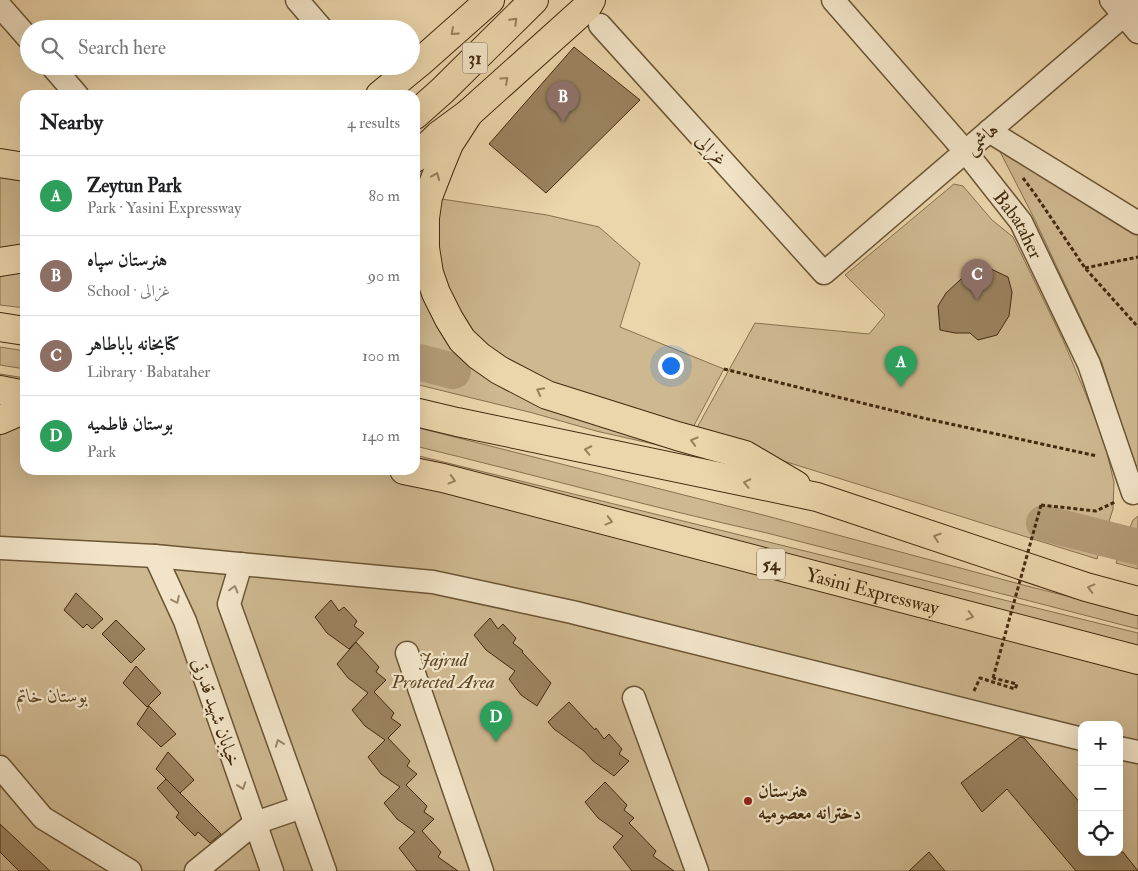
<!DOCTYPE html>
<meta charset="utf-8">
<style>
:root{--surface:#fff;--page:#f2f2f2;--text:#202124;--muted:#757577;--line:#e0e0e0;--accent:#8f2418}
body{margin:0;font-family:"IM FELL Double Pica",Amiri,serif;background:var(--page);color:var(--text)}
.controls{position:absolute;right:15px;bottom:15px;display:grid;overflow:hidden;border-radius:10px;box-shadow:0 5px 20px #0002}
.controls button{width:45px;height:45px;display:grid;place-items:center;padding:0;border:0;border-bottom:1px solid var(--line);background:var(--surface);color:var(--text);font:25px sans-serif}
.you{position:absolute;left:670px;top:365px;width:18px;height:18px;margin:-12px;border:4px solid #fff;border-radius:50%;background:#1a73e8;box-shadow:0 0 0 8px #1a73e833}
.badge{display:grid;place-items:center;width:32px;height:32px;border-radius:50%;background:var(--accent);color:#fff;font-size:16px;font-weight:700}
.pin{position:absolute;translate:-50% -41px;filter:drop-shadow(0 1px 2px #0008)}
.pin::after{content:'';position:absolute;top:26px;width:18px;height:15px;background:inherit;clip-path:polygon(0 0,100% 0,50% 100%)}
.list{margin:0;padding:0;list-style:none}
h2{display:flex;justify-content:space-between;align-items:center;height:65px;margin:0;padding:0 20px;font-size:21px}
h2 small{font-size:16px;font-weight:400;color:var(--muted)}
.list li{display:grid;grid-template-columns:32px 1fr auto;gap:15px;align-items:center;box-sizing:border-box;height:80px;padding:0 20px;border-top:1px solid var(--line)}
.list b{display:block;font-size:19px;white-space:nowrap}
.list p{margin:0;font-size:16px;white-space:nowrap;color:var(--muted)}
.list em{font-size:16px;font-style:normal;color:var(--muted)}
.icon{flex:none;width:28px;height:28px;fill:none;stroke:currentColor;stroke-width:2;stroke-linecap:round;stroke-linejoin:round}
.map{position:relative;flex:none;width:1138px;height:871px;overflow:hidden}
.search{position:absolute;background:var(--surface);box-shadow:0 5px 20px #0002;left:20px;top:20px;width:400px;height:55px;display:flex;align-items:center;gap:12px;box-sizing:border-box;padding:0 18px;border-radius:28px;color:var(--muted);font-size:19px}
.panel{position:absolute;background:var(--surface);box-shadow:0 5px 20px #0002;left:20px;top:90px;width:400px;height:385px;border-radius:15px}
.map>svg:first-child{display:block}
</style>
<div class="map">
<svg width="1138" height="871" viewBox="0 0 1138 871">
<rect width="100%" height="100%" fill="#ebd5ab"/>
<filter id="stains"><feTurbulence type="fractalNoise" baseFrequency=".004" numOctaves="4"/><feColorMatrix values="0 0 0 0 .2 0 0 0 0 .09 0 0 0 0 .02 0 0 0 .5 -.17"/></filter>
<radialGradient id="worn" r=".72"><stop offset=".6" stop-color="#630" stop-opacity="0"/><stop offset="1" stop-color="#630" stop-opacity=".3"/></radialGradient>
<path fill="#ceb890" stroke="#88714e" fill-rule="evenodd" d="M993,138L1138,225V466L1122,461L1118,414L1102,363L1033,216Z
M443,140L416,212L462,350L742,464L596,431L533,413L415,384V166Z
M0,175L25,179V248L0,251Z
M954,184L963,186L992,220L1013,237L1063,340L1102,433L1114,482L1113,509L1097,559L694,433L755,323L869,334L885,315L845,275Z
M435,198L547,215L599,227L640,263L620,327L724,369L690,433L552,389L471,339L434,272Z
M25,269V308L0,305V272Z
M0,347L25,351V369L0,365Z
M0,374L25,378V470H415V455L1138,633V871H0ZM1082,725H1119V852H1082Z
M415,427L767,516L1027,586L1138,614V629L767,533C649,507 532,474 415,446Z
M1138,516V569L1116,563L1133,520Z"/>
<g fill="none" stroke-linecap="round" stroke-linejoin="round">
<path stroke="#b29b75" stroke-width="36" d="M415,361L453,371
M1044,523L1138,547"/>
</g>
<path fill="#9a835f" stroke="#422a0d" d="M574,47L640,100L546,193L489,144Z
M972,269H991L1008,277L1012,292L1009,316L997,335L978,340L970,333H955L940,330L938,306L946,293Z
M76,593L103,619L92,629L87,624L83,628L64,610Z
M331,600L339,611L344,607L357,621L354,626L364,633L349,649L327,633L315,617Z
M490,618L498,629L503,624L516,638L513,643L523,651L522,652L551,683L537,706L521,695L509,679L515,671L486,650L474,635Z
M116,620L145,649L131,663L102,634Z
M356,642L379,667L376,672L386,680L374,692L394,713L391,718L401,725L388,738L410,761L407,766L417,774L406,785L427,806L424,812L434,819L422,831L441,852L438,857L458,871H417L399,848L415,832L397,819L384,803L400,787L381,774L368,757L385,740L365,726L352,710L368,693L348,678L337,664Z
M136,666L161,693L147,707L123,683Z
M569,702L595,730L596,728L604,739L609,734L622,749L619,754L629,761L614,776L593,761L584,751L554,729L548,722Z
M149,706L176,734L161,747L137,724Z
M1020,737L1024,738L1082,805V852H1123L1138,871H1076L1007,789L982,812L961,783Z
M168,752L194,780L180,793L221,834L210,843L198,832L195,836L176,817L179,813L157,788L166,779L180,793L156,769Z
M605,782L627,805L624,810L634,818L629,823L656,851L653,856L674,871H632L613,847L623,836L598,818L585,802Z
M0,824L50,871H19L0,852Z
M929,852L945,871H909Z"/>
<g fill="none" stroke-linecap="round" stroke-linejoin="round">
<defs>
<g id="minor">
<path d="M297,0L322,29"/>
<path id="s1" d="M833,0L965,151L1021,222L1089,364L1133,493L1138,488"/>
<path d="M1111,0L1138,32"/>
<path d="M0,6L29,39"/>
<path d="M600,25L824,273L1138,3"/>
<path d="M52,66L77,95"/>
<path d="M989,131L1138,223"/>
<path d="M0,548L155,556L433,582L572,612L1082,739"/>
<path d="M155,556L185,621L272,871"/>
<path d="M241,564L229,604L325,871"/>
<path d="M407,653L482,871"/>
<path d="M634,698L697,871"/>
<path d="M1119,748L1138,752"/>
<path d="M0,767L43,818L130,871"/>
<path d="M196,871L255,823L302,807"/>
</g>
<path id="major" d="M0,163L25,167"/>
<g id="highway">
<path d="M380,95L419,63L490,0"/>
<path d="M469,113L449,144L440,166L428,197L425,218V248L429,273L436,293L449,319L462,340L479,356L499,370L547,395L677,436L745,455L796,485"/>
<path d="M415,115L442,91L534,0"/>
<path d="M415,158L439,135L469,113L587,7L591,0"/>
<path d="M0,262L25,258"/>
<path d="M0,327L25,331"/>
<path d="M0,390L25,395"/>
<path d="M415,412L457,422L817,497L1086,587L1138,601"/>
<path d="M0,420L25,409"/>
<path id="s2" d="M404,470L443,478L1138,660"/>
</g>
</defs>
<use href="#minor" stroke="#6c5534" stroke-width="25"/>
<use href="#major" stroke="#422a0d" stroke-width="30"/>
<use href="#highway" stroke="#422a0d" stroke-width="30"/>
<path stroke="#422a0d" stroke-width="3" stroke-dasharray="4 2.5" stroke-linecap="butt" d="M1023,178L1037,197L1085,268L1138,327
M1085,268L1138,257
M724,369L923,418L1097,456
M1041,505L1096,511L1115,502
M974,691L980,678L1015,689L1017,684L993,678"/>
<use href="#minor" stroke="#f2e4c8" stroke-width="22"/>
<use href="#major" stroke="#ebd5ab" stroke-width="28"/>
<use href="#highway" stroke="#ebd5ab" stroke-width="28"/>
<path stroke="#422a0d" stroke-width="3" stroke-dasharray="4 2.5" stroke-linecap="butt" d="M993,678L1041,505"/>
</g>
<defs><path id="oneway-chevron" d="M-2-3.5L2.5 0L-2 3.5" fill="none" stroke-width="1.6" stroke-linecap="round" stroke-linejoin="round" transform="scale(1.25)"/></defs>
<g stroke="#96805c">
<use href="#oneway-chevron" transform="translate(514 21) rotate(-45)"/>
<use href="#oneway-chevron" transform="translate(454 32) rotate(138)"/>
<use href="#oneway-chevron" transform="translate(505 80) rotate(-42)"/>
<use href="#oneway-chevron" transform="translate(436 176) rotate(-68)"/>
<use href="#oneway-chevron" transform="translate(540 391) rotate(-153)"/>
<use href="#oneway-chevron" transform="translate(694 441) rotate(-164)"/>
<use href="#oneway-chevron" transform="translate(588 450) rotate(-168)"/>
<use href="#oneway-chevron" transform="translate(452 480) rotate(15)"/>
<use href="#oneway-chevron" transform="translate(747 483) rotate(-168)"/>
<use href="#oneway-chevron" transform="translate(609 521) rotate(15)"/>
<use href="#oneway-chevron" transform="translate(937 537) rotate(-161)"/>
<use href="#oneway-chevron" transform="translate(1091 588) rotate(-165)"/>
<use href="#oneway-chevron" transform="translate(970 616) rotate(15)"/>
</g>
<g stroke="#9a876a">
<use href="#oneway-chevron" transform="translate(234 589) rotate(-74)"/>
<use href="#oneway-chevron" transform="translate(176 600) rotate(65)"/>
<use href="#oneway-chevron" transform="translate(279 743) rotate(-110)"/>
<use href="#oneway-chevron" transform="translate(242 786) rotate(71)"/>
</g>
<circle fill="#8f2418" stroke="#f2e4c8" stroke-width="2" cx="748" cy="801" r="5"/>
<g text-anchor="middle" stroke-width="4.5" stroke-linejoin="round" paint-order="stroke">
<g fill="#f2e4c8" stroke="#776245" stroke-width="1">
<rect x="462.5" y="42.5" width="25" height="31" rx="4"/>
<rect x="757" y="548.5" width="28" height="31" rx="4"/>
</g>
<g font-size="18" font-weight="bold" fill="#422a0d">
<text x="475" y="64">31</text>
<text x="771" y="570">54</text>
</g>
<g font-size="19" fill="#422a0d" stroke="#f2e4c8">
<text transform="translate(981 138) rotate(-41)" y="7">هاشمی</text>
<text transform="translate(712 149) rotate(48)" y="7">غزالی</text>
<text dy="7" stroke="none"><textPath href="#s1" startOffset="292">Babataher</textPath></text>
<text dy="7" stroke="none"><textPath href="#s2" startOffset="484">Yasini Expressway</textPath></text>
<text transform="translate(217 712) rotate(71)" y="7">خیابان شهید قدرتی</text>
</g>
<g font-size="19" font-style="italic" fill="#5e4627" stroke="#f2e4c8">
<text x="443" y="666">Jajrud<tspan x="443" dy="22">Protected Area</tspan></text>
<text x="52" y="702">بوستان خاتم</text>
</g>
<g font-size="19" font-weight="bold" fill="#422a0d" stroke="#f2e4c8" text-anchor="start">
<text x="758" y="797">هنرستان<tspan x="758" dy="22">دخترانه معصومیه</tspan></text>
</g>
</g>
<rect width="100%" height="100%" filter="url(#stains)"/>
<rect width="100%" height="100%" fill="url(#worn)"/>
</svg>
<div class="controls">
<button>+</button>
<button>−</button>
<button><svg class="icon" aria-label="locate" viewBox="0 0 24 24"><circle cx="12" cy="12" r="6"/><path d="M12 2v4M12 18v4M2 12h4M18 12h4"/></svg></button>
</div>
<div class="you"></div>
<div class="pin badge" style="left:901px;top:387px;background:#2e9e5b">A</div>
<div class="pin badge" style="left:563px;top:122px;background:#8d6e63">B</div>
<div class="pin badge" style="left:977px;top:300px;background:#8d6e63">C</div>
<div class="pin badge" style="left:496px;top:742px;background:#2e9e5b">D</div>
<div class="search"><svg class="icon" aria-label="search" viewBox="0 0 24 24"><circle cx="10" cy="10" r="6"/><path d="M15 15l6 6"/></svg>Search here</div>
<section class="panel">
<h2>Nearby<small>4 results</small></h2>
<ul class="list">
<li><span class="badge" style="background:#2e9e5b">A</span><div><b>Zeytun Park</b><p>Park · Yasini Expressway</p></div><em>80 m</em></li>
<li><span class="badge" style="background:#8d6e63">B</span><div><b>هنرستان سپاه</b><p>School · غزالی</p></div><em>90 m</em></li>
<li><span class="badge" style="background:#8d6e63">C</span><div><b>کتابخانه باباطاهر</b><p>Library · Babataher</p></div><em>100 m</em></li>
<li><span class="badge" style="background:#2e9e5b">D</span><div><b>بوستان فاطمیه</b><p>Park</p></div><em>140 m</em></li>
</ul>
</section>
</div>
